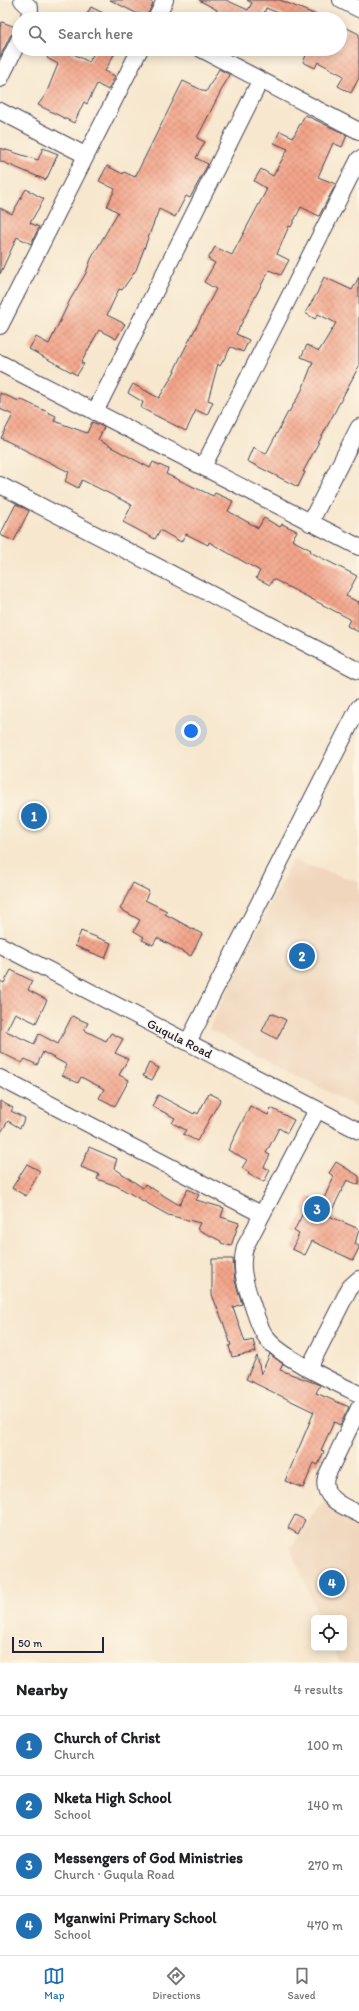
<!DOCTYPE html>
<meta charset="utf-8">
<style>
:root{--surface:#fff;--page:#f6f6f6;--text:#202124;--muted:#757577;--line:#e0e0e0;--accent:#1f6fb2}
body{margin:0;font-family:Itim,sans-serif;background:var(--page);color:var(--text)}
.controls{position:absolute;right:12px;bottom:12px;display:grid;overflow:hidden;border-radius:6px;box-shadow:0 2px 10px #0003}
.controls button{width:36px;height:36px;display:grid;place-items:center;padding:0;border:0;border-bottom:1px solid var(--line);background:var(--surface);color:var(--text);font:20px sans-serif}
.scale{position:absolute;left:12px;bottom:10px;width:92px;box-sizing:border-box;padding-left:4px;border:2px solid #22223b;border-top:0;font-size:11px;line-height:14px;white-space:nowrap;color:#22223b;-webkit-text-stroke:3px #fcf5e5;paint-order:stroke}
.you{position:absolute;left:191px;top:731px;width:14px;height:14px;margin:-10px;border:3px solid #fff;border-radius:50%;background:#1a73e8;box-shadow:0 0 0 6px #1a73e833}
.badge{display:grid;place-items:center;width:26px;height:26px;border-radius:50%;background:var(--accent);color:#fff;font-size:13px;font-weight:700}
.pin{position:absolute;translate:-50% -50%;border:2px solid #fff;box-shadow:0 1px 4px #0006}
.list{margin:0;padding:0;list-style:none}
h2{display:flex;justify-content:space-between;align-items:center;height:52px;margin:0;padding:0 16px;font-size:17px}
h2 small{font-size:13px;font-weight:400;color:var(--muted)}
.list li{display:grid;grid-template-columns:26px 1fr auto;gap:12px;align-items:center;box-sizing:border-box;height:60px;padding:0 16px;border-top:1px solid var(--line)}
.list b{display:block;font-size:15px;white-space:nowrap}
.list p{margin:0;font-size:13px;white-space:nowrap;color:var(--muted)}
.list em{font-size:13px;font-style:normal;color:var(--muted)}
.icon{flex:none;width:22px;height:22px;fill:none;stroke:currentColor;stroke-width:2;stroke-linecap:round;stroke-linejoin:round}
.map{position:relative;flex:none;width:359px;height:1663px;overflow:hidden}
.search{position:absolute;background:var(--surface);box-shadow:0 2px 10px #0003;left:12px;right:12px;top:12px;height:44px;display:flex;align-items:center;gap:10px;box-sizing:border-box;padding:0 14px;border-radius:22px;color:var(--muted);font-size:15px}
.sheet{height:292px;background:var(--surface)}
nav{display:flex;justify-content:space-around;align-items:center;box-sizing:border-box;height:56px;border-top:1px solid var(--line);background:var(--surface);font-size:11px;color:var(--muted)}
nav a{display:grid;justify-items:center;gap:2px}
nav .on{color:var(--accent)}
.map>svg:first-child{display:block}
</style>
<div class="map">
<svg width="359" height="1663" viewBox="0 0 359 1663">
<defs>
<pattern id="building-cross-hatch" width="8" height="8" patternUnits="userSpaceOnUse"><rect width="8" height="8" fill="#f3a48a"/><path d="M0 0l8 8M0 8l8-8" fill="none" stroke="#d08d78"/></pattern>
</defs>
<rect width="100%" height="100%" fill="#fcf5e5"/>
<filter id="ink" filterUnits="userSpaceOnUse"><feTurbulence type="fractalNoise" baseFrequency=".025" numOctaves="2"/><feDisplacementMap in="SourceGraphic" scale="8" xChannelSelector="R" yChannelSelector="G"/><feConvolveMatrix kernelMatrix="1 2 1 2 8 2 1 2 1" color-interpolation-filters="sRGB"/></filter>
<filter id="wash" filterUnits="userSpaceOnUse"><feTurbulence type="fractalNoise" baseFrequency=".012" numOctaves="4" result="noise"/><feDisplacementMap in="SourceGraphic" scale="16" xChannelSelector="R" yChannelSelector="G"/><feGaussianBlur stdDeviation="0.9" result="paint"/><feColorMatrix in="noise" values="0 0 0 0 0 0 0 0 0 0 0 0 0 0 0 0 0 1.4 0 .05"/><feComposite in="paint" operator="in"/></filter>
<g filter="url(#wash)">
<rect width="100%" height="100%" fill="#f7e7ce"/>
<path fill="#f0d6bc" d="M292,860L359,882V1108L209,1029Z
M323,1500L359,1518V1663H340L333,1648H344V1618H320L290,1548Z"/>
<g id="blocks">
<path fill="url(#building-cross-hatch)" d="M110,0H148L153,3L146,18Z
M199,0H226L248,10L252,3L247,0H280L326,19H293L266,8L263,16L270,19H213L217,10Z
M91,7L115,19H84Z
M2,22L18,28L10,36L0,57V27Z
M347,28L359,34V78L351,93L338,86L344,76L318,62L315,68L303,62L309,49H340V42Z
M52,49H64L89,62L96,49H117L105,71L115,76L108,90L97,84L87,104L84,102L74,123L38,105L46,94L58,64L47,58Z
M219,69L230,75L224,85L197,138L205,142L196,158L208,164L190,198L186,196L175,217L159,209L136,270L122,290L119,289L107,315L125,324L116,339L99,330L81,363L84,364L77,375L29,349L36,337L49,344L70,300L86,273L91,259L118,212L107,206L115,189L99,181L107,166L123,174L124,172L135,177L183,81L206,92Z
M305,115L347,135L342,147L333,143L318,177L336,184L319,216L301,207L291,227L289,226L277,254L289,260L281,275L269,270L236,334L249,340L243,352L231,347L220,366L218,364L208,400L213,402L207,415L196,410L186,431L141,408L143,402L128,393L133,384L159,398L175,371H174L180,358L216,289L204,282L215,263L208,259L215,247L232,255L267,189L254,181L261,169L273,176L288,149L274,143L280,131L293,137Z
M0,148L38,160L43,148L58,154L46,180L0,161Z
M26,189L44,199L30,223L39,227L31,244L17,237L0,274V208L12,214Z
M324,277L352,290L359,277V366L303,472H305L298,487L247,461L253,447L266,454L288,412H289L302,390L313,362L301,357L307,345L319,351L336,323L318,314L315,319L305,313L317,293Z
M0,393L19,401L20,399L56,416L54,421L87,433L92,422L104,427L98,440L150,468L153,462L168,469L166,474L213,496L215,493L233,501L228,511L258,528L264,518L280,527L282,524L297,531L292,540L311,550L310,552L357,576L346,596L358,602L359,601V632L347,626L350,619L273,579L270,585L256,578L260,571L209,542L208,545L186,534L181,542L160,530L155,539L123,522L132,505L82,480L78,488L65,481L69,472L1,438L13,415L0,409Z
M16,504L29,511L14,541L0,535Z
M30,809L42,814L38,823L26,818Z
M133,883L149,891L145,900L167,911L165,914L202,934L191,956L157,938L153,945L142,940L144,937L134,931L140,920L120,909Z
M81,931L111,943L105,958L75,946Z
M11,970L32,981L28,990L47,1000L36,1023L15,1013L6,1031L34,1044L39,1034L58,1044L72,1016L88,1023L84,1030L106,1041L111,1033L123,1039L115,1053L128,1059L119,1075L129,1080L115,1106L99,1098L104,1089L81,1077L78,1083L62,1075L67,1065L43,1052L37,1065L25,1059L22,1063L0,1052V981L4,983Z
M271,1013L286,1020L277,1039L262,1031Z
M149,1063L159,1068L152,1080L143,1076Z
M209,1093L221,1099L197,1141L183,1134L186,1130L172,1123L175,1118L152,1106L158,1095L194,1114L195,1112L198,1114Z
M0,1101L13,1108L11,1111L25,1118L20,1128L8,1121L0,1134Z
M250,1106L268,1115L271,1108L294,1120L287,1133L279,1128L266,1153L270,1155L264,1167L270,1170L264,1182L248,1174L249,1172L242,1168L247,1160L228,1150Z
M89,1147L117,1159L114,1168L143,1188L145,1184L179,1205L188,1189L199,1195L196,1200L224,1208L221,1217L239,1223L231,1246L221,1243V1241L197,1229L200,1223L168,1215L117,1186L97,1179L99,1174L81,1167Z
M336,1162L359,1176V1185L347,1180L329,1216L359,1229L355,1244L359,1246V1248L353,1260L312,1241L305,1255L292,1249L299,1234L294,1231L304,1211L302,1210L308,1196L322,1203L334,1176L329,1173Z
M27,1164L40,1171L26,1196L12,1188Z
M212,1259H233L235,1281L242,1304L233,1307L245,1342L253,1340L256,1352L232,1357L229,1346L231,1345L223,1322L212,1295Z
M270,1354L283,1364L280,1370L320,1385L316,1393L349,1407L340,1425L334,1422L321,1450L324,1451L318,1465L314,1463L303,1488L285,1481L314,1412L246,1379L257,1356L261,1374Z
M295,1515L305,1520L298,1534L288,1528Z"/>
</g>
</g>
<g filter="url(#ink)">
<use href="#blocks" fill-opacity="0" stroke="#424051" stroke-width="1"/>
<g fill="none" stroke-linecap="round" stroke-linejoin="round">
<defs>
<path id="minor" d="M22,0L30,8L29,19
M341,0L359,9
M156,19L165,0
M201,49L359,131
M0,79L19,40
M0,111L85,155
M0,326L140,49
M0,363L359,547
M95,412L260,81
M203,467L359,159
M0,485L359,671
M310,523L359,427
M0,945L359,1131
M188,1042L359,707
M0,1078L261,1214
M317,1110L245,1247C240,1266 244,1280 250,1298C255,1311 258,1326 266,1337C279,1357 336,1383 359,1394
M309,1368L350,1287L359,1279
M359,1408L326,1477C321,1498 342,1506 359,1514"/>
</defs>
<use href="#minor" stroke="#424051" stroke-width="18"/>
<use href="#minor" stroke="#fff" stroke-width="16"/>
</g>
</g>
<g text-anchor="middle" stroke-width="3" stroke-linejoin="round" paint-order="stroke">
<g font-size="13" fill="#22223b" stroke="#fcf5e5">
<text transform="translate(180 1038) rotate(27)" y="5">Guqula Road</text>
</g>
</g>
</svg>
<div class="controls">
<button><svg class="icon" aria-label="locate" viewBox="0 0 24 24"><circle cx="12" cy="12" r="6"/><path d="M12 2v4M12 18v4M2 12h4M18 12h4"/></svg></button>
</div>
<div class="scale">50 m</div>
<div class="you"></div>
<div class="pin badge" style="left:34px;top:816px">1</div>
<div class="pin badge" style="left:302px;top:956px">2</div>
<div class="pin badge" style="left:317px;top:1209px">3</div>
<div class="pin badge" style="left:332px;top:1583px">4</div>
<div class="search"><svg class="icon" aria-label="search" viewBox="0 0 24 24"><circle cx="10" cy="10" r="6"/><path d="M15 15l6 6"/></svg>Search here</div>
</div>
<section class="sheet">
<h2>Nearby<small>4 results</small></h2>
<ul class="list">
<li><span class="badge">1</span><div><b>Church of Christ</b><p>Church</p></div><em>100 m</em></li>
<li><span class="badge">2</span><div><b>Nketa High School</b><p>School</p></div><em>140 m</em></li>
<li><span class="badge">3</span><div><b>Messengers of God Ministries</b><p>Church · Guqula Road</p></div><em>270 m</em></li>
<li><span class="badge">4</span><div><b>Mganwini Primary School</b><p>School</p></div><em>470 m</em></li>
</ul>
</section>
<nav>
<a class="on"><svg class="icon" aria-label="map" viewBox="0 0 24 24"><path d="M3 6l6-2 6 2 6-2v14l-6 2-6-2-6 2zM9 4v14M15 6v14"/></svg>Map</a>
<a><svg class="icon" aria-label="directions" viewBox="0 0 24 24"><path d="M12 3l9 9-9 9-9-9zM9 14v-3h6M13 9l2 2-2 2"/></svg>Directions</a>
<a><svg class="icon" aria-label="saved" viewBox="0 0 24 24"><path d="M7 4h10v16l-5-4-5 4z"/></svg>Saved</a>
</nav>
